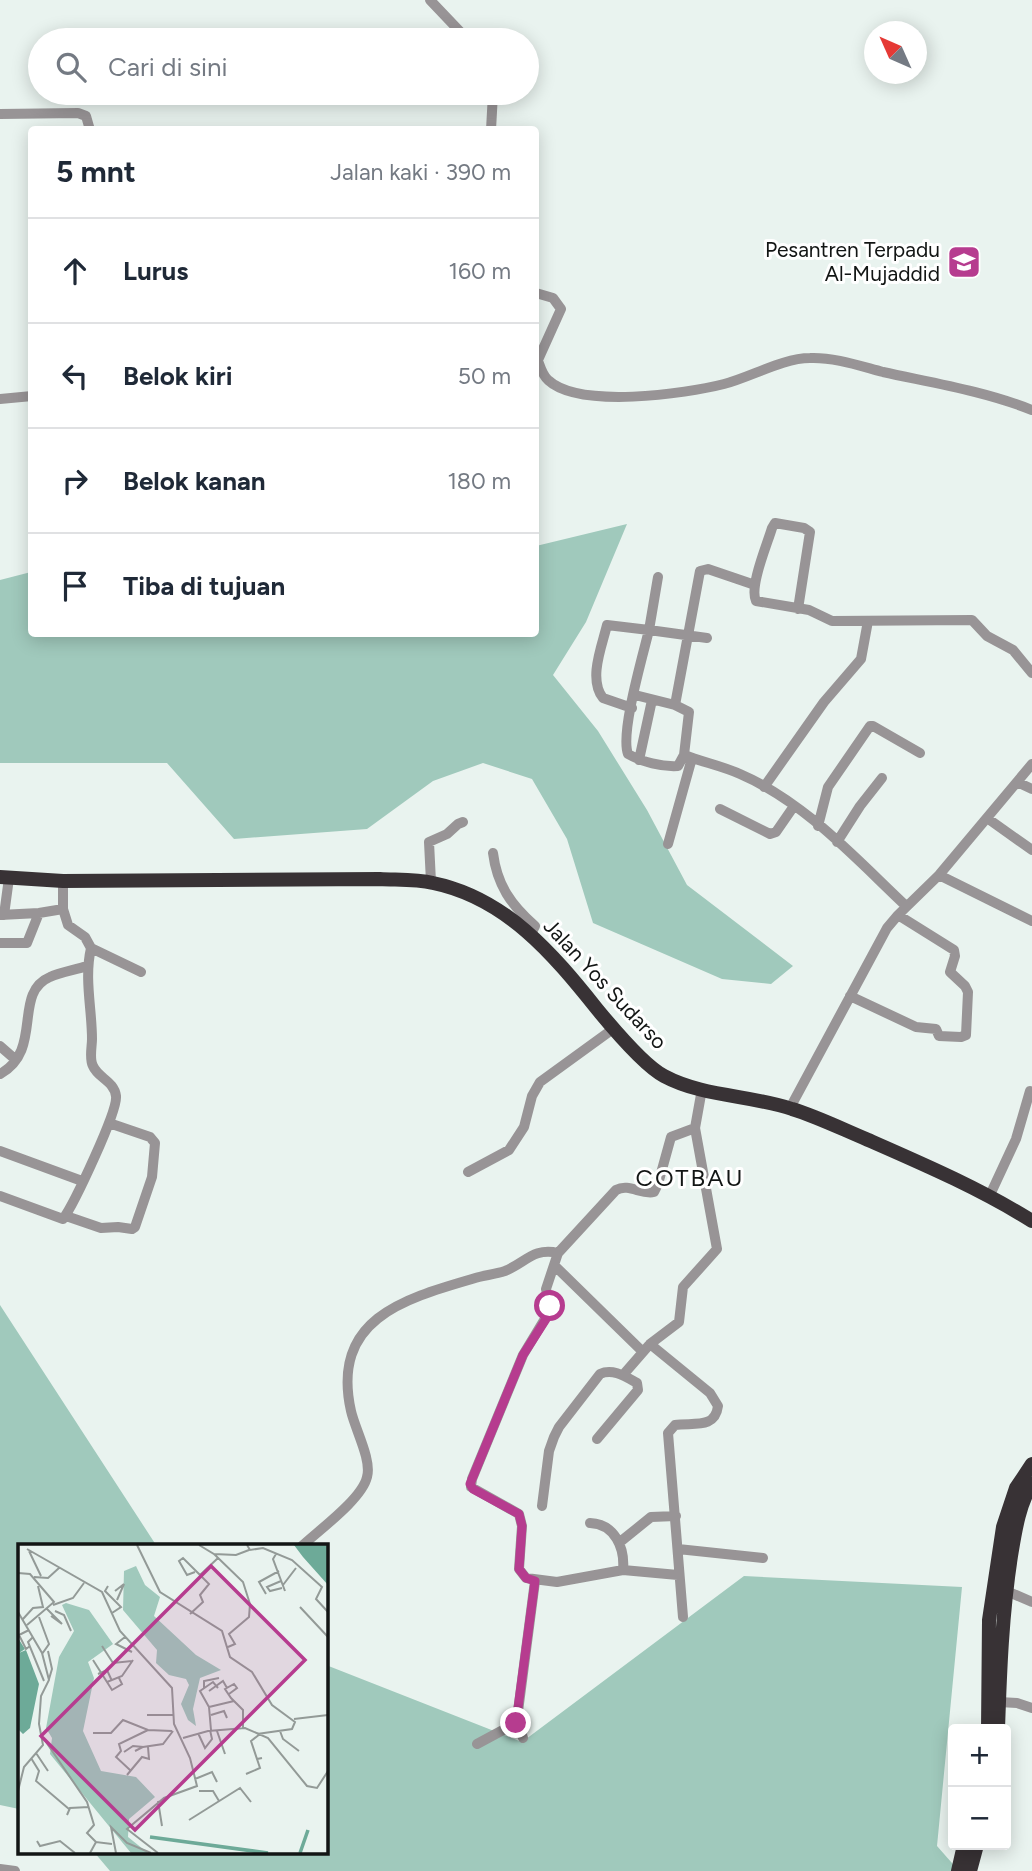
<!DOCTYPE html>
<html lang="id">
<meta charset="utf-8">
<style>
:root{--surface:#fff;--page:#f6f6f7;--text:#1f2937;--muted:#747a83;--line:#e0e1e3}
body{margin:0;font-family:Figtree,sans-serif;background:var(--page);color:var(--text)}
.controls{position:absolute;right:21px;bottom:21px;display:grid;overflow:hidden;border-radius:7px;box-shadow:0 4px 18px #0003}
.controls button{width:63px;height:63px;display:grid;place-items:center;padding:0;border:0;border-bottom:2px solid var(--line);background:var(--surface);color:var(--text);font:35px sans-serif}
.compass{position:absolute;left:864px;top:21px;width:63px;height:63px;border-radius:50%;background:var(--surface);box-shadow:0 4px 18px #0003;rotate:315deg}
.stop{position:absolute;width:21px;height:21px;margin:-16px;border:5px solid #b63c8f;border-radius:50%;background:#fff}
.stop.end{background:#b63c8f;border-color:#fff;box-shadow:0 2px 7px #0008}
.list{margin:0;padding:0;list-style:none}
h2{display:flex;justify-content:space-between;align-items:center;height:91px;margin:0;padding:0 28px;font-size:30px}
h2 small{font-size:23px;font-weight:400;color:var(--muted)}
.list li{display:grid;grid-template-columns:46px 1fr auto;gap:21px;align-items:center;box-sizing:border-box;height:105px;padding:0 28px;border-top:2px solid var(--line)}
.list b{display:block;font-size:26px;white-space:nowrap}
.list em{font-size:23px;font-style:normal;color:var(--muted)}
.icon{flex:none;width:38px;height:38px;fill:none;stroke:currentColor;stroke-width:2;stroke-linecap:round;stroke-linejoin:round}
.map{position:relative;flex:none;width:1032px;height:1871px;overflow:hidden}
.search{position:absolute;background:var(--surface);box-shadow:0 4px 18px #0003;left:28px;top:28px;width:511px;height:77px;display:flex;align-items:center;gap:18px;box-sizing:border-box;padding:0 24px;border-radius:38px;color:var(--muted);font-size:26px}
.panel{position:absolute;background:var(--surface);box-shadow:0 4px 18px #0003;left:28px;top:126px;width:511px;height:511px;border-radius:7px}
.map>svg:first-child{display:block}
</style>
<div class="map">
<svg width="1032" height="1871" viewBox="0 0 1032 1871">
<rect width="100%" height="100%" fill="#e9f3ef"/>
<path fill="#a0c9bc" d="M627,524L586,622L553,675L598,731L647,810L687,885L793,966L771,984L722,979L593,923L567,839L532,779L483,763L433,781L367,829L234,839L167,763H0V580L31,572L32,634H536V546Z
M0,1305L156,1545L19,1546V1809L0,1805Z
M744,1576L962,1587L937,1846L959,1871H110L94,1852H326V1665L522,1742Z"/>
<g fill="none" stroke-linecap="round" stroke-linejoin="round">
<path stroke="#989496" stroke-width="10" d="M430,0L468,40
M0,114L78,113L86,116L90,130
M491,130L493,93
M536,293L553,298L561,309L538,360
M536,356C540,364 541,374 548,380C579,409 685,394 724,384C751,377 783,358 810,358C834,357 860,366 883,372C933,383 984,391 1032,410
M0,399L32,396
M798,609L810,532L804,528L775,523L772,528C767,545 749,587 756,601L809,610L832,621L972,620L987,636L1013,650L1032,673
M635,695L675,705L689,712L684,755L678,766C662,767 642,762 628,754C620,733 643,655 649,630L707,638
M675,705L700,571L708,569L755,585
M632,708L603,698C588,679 602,646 607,625L649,630L658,577
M684,755C702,762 722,766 740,774C805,802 856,859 906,906
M639,760L652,700
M1017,782L1032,789
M764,787L824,702L861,659L868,621
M720,809L770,834L776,832L794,806
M987,818L1032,850
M818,826L828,787L870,726H873L920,753
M837,842L860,806L882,778
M668,844L692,758
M493,853C497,885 511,905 535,926L531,934
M939,875L1032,921
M63,881V909L68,925L85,937L91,948L141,972
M431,882L429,842L447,834L458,824L463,822
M0,915L39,913L63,909
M4,915L9,878
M0,943H27L39,913
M850,996L916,1027L936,1029L939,1036L961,1037L966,1035L968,992L965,986L950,972L955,956L954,950L898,915
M0,1046L16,1060
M0,1074C44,1050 12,993 50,977C61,972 75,970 87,966
M790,1108L887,928L898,915L939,875L1032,764
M0,1151L82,1181
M468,1172L509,1150L524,1127L532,1096L540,1082L613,1029
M990,1195L1016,1139L1030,1091
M0,1196L63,1219C74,1204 118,1111 116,1096C114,1081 98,1078 93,1066C89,1059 92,1047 92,1039C92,1009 84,979 91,948
M66,1216L101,1228L118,1227L132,1229L135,1227L152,1177L155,1143L150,1137L109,1123
M558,1253L546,1289L550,1306L549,1312L523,1355L472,1479L471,1487L519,1514L522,1526L519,1569L526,1578L557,1582L623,1570L678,1575
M555,1266L643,1352
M650,1344L710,1393L718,1406C715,1430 692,1422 675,1425L668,1433L683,1617
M623,1375L650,1344L679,1322L683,1287L717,1249L695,1128L702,1089
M542,1506L549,1451L554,1437L559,1427L600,1374C613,1368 626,1377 637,1383L638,1390L597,1439
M590,1523C615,1524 625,1548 623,1570
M620,1542L651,1517L676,1516
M302,1546C319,1530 362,1499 367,1477C372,1460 355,1429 351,1411C330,1317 407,1298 479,1277C487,1275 496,1274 505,1271C525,1263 534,1247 558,1253L616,1190C629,1183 641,1195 654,1192L658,1184L671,1137L695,1128
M678,1549L763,1558
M1002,1589L1032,1602
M999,1702L1017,1703L1032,1708
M523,1738L517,1719L535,1581
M477,1744L516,1723
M0,1869L15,1871"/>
<path stroke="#383235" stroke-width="14" d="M0,877L63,881L380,879C397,880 416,879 433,883C506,898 553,954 597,1009C611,1026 645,1066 664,1076C703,1097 751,1095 792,1109C818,1117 842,1129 866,1139C923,1164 979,1188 1032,1221
M988,1729L989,1620L1003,1527L1016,1488L1032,1464
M998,1729C1000,1670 1002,1615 1011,1556C1015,1532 1019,1504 1032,1484
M958,1871L964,1845
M970,1871L977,1845"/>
</g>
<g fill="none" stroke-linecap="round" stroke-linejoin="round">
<path stroke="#b63c8f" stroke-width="9" d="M516,1723L535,1581L526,1578L519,1569L522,1526L519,1514L473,1489L470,1484L523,1355L546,1319L550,1306"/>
</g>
<defs>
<symbol id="school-square" viewBox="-11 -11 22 22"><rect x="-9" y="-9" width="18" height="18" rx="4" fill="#b63c8f" stroke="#fff"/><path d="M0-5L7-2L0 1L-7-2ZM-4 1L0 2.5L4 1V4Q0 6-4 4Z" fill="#fff"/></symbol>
</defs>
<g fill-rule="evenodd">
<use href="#school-square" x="945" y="243" width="38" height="38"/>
</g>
<g text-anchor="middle" stroke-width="6" stroke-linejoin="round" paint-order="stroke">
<g font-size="21" fill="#121514" stroke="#fff" text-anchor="end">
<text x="940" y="257">Pesantren Terpadu<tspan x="940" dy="24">Al-Mujaddid</tspan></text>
</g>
<g font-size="21" fill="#121514" stroke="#fff">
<text transform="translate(605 984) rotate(47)" y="7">Jalan Yos Sudarso</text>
</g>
<g font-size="24" letter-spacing="2" fill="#121514" stroke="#fff">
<text x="690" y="1186">COTBAU</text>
</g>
</g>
<g transform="translate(18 1544)">
<rect width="310" height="310" fill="#e9f3ef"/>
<path d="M118,22L127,41L142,53L136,72L178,111L203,126L182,134L175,165L178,182L170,176L163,160L171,141L168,135L151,131L138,119L139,106L105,66L106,27ZM48,59L71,66L95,100L70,118L76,134L65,187L83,227L118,233L137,253L111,275L110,293L130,309H113L32,210L34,194L28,184L41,113L56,87L44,61Z" fill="#a0c9bc"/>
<path d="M276,1H310V41L285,13ZM0,94L7,105L1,109L8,106L21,140L12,184L5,190L0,185Z" fill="#6daa98"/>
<path fill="none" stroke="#6daa98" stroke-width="3.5" d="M132,293L250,309M282,309L290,286"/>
<path fill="none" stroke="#939a97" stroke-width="2" d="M119,1L142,48L204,87L212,113L234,128L254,161L277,178L274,185L239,190M181,1L196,10L218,11L231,6M229,1L232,6L245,4L274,16L304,43L298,55L310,68M9,5L84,48L102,87L154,144L156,180L172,214L179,242L146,254L109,285L140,309M11,7L23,32M196,10L225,38L232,60L231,73L211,90L217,100L210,103M258,10L255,15L267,47M177,28L169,31L161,17L165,14L182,31M0,29L12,30L36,58L9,81M16,33L30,34L41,24M263,37L249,43L252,47L264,44M265,41L278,24M90,42L87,47L103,63L94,69M97,47L106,40L99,56M248,50L241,38L261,27M35,61L55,54L66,39M282,63L310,93M29,65L44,80L33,72M37,67L46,71L53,87M0,68L24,109L31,136L23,152L21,180L25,201L6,223L0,247M172,70L185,58L182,51L191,40L182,31L200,14M21,73L31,100L24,110M5,75L15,64L25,63L20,42M11,86L1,91L8,105L12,102M15,93L10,98L26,137M107,93L98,100L114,108M84,102L95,119L114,117M30,107L34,125L31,135M75,116L89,138L104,132L115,116M80,130L89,126L94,137M89,138L94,146L104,140L101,134M186,144V137L201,134M191,147L205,137L209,144M211,150L219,144L216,140L207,145L213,154L225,166V184M191,163L216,157M129,171H155M193,171L206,167L209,174M276,175L310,171M193,186L191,163L182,147L195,138L200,144M199,187L207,210M262,187L265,195L281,207M75,189H93L105,176L130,186L154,187M180,189L187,204L194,195L192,186M242,190L233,197L239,215L244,214M165,194L190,187L227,184L250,194L289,242L299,244L310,227M26,195L69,258L76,281L69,289L78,298M125,203L145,200L155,187M106,208L115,202L125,203L117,207M18,209L30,227M13,214L21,227L18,237L51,265M112,226L98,213L103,207L101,200L130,186M228,230L242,224L239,215M109,231L124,213L131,215L130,203M177,235L194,228L199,238M181,247H195L201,257M140,257L144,282M49,271L52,264L71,263M171,276L222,244L233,258M19,297L22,302L42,297L57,309M72,309L78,298L94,300M98,309L93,283L109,299L133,309"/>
<path fill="#b63c8f" fill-opacity="0.15" stroke="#b63c8f" stroke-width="3.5" d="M193,22L287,116L117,286L23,192Z"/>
<rect width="310" height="310" fill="none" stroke="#121514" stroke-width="3.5"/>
</g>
</svg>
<div class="controls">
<button>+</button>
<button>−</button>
</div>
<svg class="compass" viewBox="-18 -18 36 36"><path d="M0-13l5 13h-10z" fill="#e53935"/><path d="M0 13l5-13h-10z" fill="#747a83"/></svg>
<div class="stop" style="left:550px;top:1306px"></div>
<div class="stop end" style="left:516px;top:1723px"></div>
<div class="search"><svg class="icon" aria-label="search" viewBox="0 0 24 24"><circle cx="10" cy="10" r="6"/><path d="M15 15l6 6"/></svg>Cari di sini</div>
<section class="panel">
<h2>5 mnt<small>Jalan kaki · 390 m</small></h2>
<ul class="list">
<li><svg class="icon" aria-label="ahead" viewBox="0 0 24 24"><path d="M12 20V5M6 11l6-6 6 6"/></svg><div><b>Lurus</b></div><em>160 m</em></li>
<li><svg class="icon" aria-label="left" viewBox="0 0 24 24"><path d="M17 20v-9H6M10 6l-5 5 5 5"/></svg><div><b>Belok kiri</b></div><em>50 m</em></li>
<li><svg class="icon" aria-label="right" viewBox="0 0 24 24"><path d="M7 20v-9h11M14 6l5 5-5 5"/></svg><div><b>Belok kanan</b></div><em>180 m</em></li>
<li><svg class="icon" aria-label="arrive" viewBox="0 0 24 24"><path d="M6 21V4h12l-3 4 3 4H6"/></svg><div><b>Tiba di tujuan</b></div></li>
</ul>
</section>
</div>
